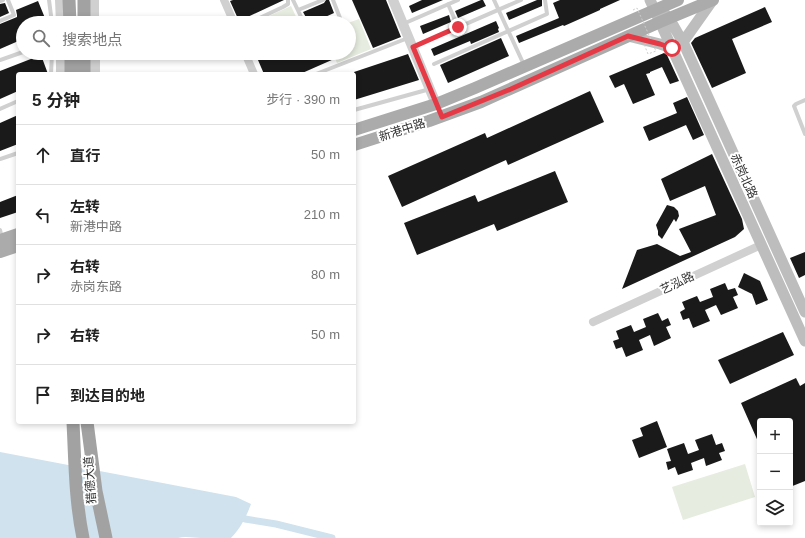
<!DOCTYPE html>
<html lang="zh">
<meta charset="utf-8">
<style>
:root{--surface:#fff;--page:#f6f6f6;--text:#222;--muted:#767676;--line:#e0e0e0}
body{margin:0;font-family:Helvetica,"Noto Sans SC",sans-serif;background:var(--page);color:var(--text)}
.controls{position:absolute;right:12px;bottom:12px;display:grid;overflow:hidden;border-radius:4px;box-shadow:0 2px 6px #0003}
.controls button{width:36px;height:36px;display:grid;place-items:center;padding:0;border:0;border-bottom:1px solid var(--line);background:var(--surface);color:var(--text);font:20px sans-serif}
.stop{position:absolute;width:12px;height:12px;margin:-9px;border:3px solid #e63946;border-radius:50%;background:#fff}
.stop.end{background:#e63946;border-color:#fff;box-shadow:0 1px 4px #0008}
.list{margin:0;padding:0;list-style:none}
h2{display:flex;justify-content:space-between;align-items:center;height:52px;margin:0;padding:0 16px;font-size:17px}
h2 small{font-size:13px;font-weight:400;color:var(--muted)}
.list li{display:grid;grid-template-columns:26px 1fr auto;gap:12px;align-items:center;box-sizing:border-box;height:60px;padding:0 16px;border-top:1px solid var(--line)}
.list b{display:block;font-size:15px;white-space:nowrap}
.list p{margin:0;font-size:13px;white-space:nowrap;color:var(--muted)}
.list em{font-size:13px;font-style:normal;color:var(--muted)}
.icon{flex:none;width:22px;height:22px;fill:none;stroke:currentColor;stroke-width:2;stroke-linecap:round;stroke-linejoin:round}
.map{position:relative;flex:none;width:805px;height:538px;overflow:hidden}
.search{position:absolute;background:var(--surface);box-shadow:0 2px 6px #0003;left:16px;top:16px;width:340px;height:44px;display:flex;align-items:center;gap:10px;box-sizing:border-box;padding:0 14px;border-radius:22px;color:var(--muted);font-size:15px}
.panel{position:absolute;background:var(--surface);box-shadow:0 2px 6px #0003;left:16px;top:72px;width:340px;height:352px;border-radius:4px}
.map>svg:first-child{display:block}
</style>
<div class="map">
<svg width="805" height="538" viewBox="0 0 805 538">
<rect width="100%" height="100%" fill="#fff"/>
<path fill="#e6ecdf" d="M291,6L299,23H261L260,20Z
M359,19L371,49L337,63L333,53H349V23H348Z
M745,464L755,497L683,520L672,487Z"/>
<path fill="#cfe2ee" d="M0,452L236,497L251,504C246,517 241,528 231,538C221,538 211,538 201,538C193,538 186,536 178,538H0Z"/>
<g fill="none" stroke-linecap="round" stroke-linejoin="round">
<path stroke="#cfe2ee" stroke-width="7" d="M245,519L276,524L332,538"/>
</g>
<path fill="#1a1a1a" d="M233,0H284L239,21L230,1Z
M326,0H329L334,13L312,23H309L303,12L324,3Z
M352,0H386L401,37L373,48Z
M422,0H443L412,13L409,6Z
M481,0H483L486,6L458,18L455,11Z
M537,0H542V6L509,20L506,13Z
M560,0H620L600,9V10L564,26L563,25L519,43L516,36L559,18L553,3Z
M38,1L47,23H23V39L0,49V24L17,17V15L16,10Z
M5,3L9,13L0,17V4Z
M765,7L772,22L732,39L746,73L712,88L691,43L695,38Z
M449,15L451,22L423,34L420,26Z
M496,21L499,28L498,29L499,32L471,44L470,41L434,56L431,49Z
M501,38L509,56L448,83L440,65Z
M255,53H331L334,59L300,74H264Z
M664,53L667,55L679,81L670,84L662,67L650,72V73L646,74L655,95L633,104L624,84L615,88L609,76Z
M408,54L419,80L354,100V72Z
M41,55L48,74H18V91L0,99V71Z
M590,91L604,122L508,165L506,160L402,207L388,176L485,133L487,138Z
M687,97L704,135L693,140L686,125L649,141L643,127L677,113L673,103Z
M18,115V144L0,151V123Z
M712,154L742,219L744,229L735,237L622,289L637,250L657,244L680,256L691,252L679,229L716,215L705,186L670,201L661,179Z
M555,171L568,202L497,231L494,224L417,255L404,223L475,195L478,202Z
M18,195V212L0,218V202Z
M667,205L674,207L678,211L679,216L676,222L674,219L662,239L658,235V231L656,225Z
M805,252V275L799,278L790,258Z
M744,273L760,281L768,300L756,305L752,294L738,287Z
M725,283L728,290L735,288L738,295L733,297L738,308L721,315L716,305L705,310L710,321L693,328L689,318L683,320L680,312L685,309L682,302L697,296L700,302L713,297L710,289Z
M658,313L662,321L668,318L671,325L666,327L671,338L654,346L650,335L639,340L643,350L626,357L622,347L616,349L613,341L619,339L616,331L631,325L634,332L646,327L643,319Z
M783,332L794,355L730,384L718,360Z
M796,378L800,386L805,383V481L790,487V421H760V446L741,403Z
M657,421L667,447L639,458L632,440L643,436L640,428Z
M712,434L716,445L722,443L725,451L719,453L722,460L706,466L704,458L691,463L693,470L678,475L675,467L668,470L666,462L671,461L667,449L684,443L688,454L699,450L695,440Z"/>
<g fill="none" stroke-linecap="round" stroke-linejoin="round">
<path stroke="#d0d0d0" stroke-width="4" d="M49,0L52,23
M293,0L304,23
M494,0L524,65
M0,1L3,0
M448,4L458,27
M298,10L323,0
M0,21L14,15L8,0
M249,23L283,7L288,4V0
M329,23L340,18L333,0
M403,24L458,0
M413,47L521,0
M0,60L23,52
M434,64L547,14L545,0
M51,74L52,53
M316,74L408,38
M805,100L796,104L794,106L805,134
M0,109L18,101
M354,110L430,89
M0,159L18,153
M0,230L2,238"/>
<path stroke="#d0d0d0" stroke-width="8" d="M224,0L234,23
M245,53L254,74
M593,322L761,245"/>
<path stroke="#d0d0d0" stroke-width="10" d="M60,0L61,23
M94,0V23
M393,0L436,104
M61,53V74
M95,53V74"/>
<path stroke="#bdbdbd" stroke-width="11" d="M650,0L805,341
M664,13C672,21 677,33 683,42L805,312
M628,36L660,44L672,48
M683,42L712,1"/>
<path stroke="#ababab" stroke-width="12" d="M354,130L436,104L475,88L678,0
M354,145L429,121L481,102L660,22L713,0
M0,240L18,234
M0,252L18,246"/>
<path stroke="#a2a2a2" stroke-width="13" d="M69,0L70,23
M84,0V23
M71,53V74
M84,74V53"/>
<path stroke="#cdcdcd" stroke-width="1" stroke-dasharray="2 2" stroke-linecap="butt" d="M633,10L637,8L656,51L648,54L644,44L649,41"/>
<path stroke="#a2a2a2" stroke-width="13" d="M73,422C75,461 75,500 83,538
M87,422L96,491L106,538"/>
</g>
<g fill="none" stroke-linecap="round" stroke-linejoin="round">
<path stroke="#e63946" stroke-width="5" d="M458,27L413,47L442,117L511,89L628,36L660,44L672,48"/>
</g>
<g text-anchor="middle" stroke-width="4" stroke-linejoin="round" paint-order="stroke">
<g font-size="12" fill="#333" stroke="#fff">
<text transform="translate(402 130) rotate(-18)" y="4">新港中路</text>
<text transform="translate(744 176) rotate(66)" y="4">赤岗北路</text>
<text transform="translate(677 283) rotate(-25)" y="4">艺泓路</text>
<text transform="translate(90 480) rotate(-94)" y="4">猎德大道</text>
</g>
</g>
</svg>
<div class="controls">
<button>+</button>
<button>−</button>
<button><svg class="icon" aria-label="layers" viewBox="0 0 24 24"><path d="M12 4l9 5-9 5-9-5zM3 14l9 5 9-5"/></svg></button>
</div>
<div class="stop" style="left:672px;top:48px"></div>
<div class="stop end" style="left:458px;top:27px"></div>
<div class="search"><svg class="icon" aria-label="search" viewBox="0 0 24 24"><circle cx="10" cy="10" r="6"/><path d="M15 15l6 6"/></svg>搜索地点</div>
<section class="panel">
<h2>5 分钟<small>步行 · 390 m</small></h2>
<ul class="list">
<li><svg class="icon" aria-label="ahead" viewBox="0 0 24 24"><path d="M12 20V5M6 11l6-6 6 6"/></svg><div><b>直行</b></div><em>50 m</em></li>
<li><svg class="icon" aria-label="left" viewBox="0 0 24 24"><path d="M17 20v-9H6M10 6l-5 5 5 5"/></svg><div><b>左转</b><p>新港中路</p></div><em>210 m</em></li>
<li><svg class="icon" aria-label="right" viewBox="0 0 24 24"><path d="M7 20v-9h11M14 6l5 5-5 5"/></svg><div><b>右转</b><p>赤岗东路</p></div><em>80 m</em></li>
<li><svg class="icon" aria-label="right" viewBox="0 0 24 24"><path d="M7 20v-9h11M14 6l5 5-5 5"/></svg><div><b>右转</b></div><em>50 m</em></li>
<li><svg class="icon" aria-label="arrive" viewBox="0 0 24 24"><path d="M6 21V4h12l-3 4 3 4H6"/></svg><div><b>到达目的地</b></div></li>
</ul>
</section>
</div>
